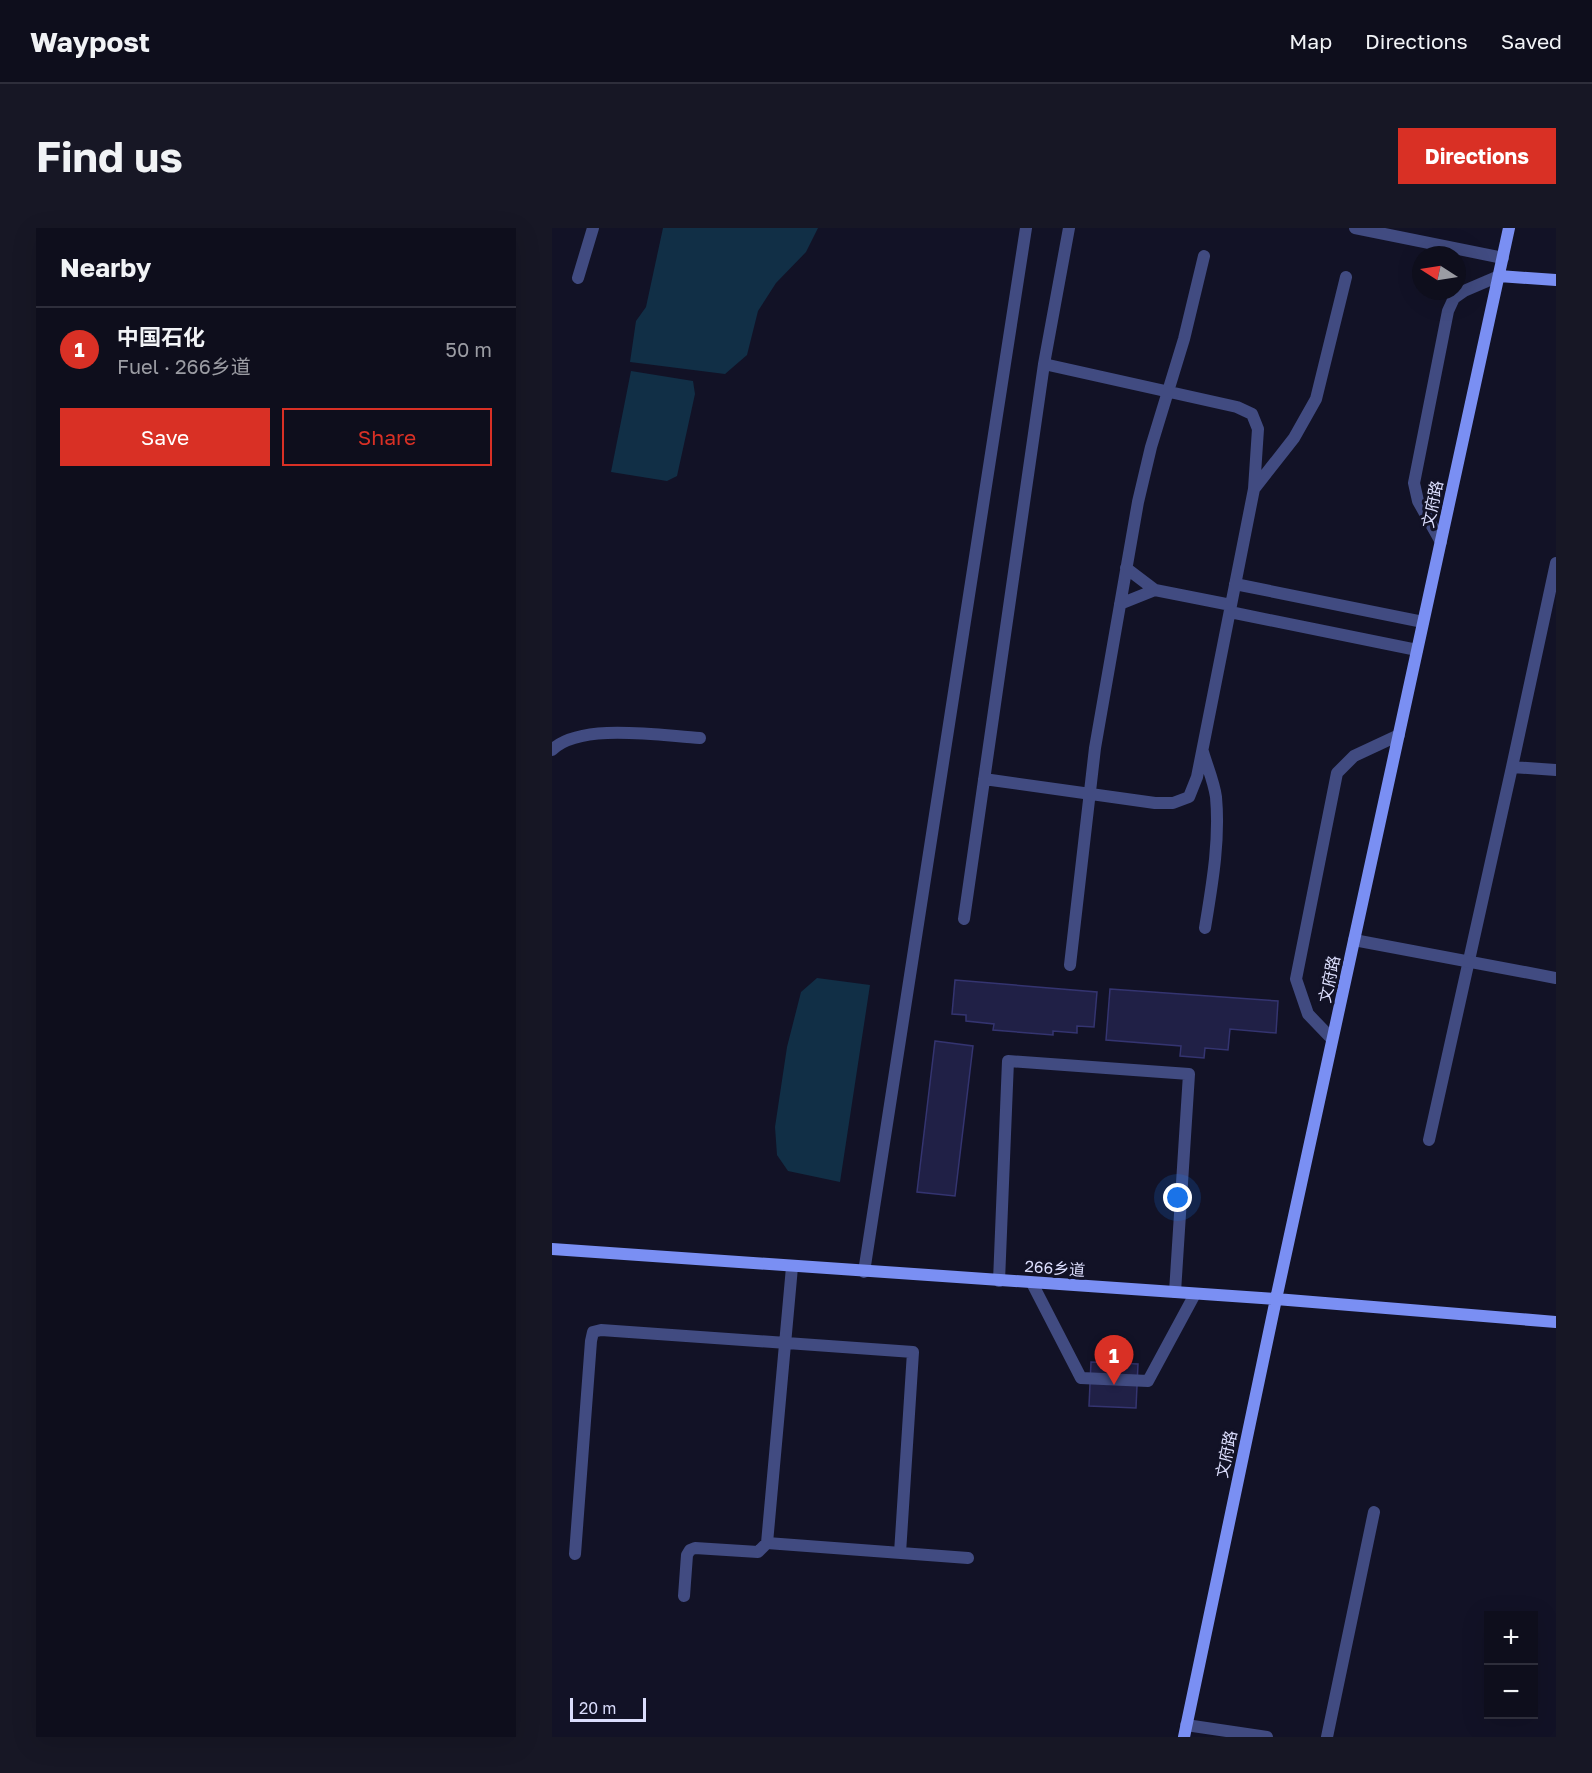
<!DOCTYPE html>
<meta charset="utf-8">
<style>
:root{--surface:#0e0e1c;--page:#171725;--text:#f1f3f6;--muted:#9b9ca3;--line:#2e2e3b;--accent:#d93025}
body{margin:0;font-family:"Golos Text","Noto Sans SC",sans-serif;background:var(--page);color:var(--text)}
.controls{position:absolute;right:18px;bottom:18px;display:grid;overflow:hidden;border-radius:0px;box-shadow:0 6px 24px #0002}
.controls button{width:54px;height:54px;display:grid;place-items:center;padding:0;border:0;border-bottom:2px solid var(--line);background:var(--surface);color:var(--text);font:30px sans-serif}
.compass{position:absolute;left:860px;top:18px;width:54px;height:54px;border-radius:50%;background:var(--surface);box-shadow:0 6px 24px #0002;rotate:282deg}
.scale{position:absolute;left:18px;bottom:15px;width:76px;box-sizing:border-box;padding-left:6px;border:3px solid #dbddfc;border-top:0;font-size:16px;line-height:21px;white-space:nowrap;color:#dbddfc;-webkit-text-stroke:4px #121226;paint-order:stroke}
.you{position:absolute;left:626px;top:970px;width:21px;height:21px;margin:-15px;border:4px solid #fff;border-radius:50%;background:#1a73e8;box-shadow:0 0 0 9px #1a73e833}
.badge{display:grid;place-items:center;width:39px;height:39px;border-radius:50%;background:var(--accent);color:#fff;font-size:20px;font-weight:700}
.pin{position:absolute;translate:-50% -50px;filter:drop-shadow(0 2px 3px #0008)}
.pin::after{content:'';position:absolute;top:32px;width:21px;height:18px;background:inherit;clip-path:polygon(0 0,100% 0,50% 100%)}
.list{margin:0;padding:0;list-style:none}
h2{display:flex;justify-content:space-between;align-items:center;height:78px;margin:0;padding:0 24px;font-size:26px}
h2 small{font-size:20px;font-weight:400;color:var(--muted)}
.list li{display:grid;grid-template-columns:39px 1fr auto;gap:18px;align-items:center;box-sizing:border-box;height:84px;padding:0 24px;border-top:2px solid var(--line)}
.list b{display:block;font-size:22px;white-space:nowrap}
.list p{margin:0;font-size:20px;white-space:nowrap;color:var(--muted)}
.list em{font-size:20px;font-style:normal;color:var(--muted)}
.actions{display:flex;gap:12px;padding:18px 24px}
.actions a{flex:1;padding:14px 0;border:2px solid var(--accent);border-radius:0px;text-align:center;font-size:21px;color:var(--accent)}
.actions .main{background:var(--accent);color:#fff}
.map{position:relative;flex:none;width:1004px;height:1509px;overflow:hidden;border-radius:0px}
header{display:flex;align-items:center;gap:36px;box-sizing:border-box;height:84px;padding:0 30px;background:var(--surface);border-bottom:2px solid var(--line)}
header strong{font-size:28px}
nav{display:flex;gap:33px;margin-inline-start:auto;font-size:21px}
.intro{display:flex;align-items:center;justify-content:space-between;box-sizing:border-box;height:144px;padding:0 36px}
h1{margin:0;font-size:42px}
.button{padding:15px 27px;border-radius:0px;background:var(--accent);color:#fff;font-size:21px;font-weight:700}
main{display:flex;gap:36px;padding:0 36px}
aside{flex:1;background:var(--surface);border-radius:0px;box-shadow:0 6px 24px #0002}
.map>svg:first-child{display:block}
</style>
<header>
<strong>Waypost</strong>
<nav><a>Map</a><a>Directions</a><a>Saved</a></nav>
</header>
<div class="intro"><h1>Find us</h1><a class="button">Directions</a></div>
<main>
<aside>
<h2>Nearby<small></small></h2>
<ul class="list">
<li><span class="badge">1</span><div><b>中国石化</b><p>Fuel · 266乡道</p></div><em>50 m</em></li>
</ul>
<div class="actions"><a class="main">Save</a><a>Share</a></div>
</aside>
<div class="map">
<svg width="1004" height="1509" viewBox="0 0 1004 1509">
<rect width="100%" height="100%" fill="#121226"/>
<path fill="#112f46" d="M111,0H266L254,24L224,55L206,83L195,127L173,146L78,134L84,93L94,79Z
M79,143L141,153L143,166L125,248L115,253L59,244Z
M265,750L318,757L288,954L236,943L225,927L223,899L235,819L249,764Z"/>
<path fill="#202046" stroke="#343470" stroke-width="1.5" d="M403,752L545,764L542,799L525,798V805L501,803V807L441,802L442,796L414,793V787L400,786Z
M558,761L726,773L724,805L678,801L676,822L653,820L652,830L628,828L629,818L554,812Z
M383,813L421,818L403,968L365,964Z
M539,1134L586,1136L584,1180L537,1178Z"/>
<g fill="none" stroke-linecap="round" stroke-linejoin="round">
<path stroke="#414b81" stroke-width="12" d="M26,50L41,0
M702,261L742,210L764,171L794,49
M889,314L866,273L862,255L896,83L902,70L912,63L947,48
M574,340L603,362
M683,356L871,394
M568,376L603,362L679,377
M678,384L865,422
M0,522C28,494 110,508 148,510
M651,524C655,538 662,554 664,569C668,613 660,657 653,700
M960,539L1004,335
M432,551L603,575H621L637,569L645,549L702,261L706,201L700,186L685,179L492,136
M412,691L492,136L517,0
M518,737L543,520L586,274L599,219L632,111L652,28
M780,811L756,786L744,751L785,545L802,528L847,507
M877,912L960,539L1004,542
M447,1053L456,833L637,846L623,1064
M480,1055L529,1150L596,1153L643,1066
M215,1315L240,1039
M23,1326L39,1113L41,1104L49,1102L361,1124L348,1325
M132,1368L135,1327L138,1322L143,1320L206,1324L215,1315L416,1330
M634,1497L715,1509
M775,1509L822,1284"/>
<path stroke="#414b81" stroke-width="12" d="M803,0L951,30
M802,712L1004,750
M312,1044L474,0"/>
<path stroke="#7a8ff3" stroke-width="12" d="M947,48L1004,52
M0,1021L724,1071L1004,1094
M632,1509L724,1071L957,0"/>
</g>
<g text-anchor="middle" stroke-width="6" stroke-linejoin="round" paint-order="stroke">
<g font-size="16" fill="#dbddfc" stroke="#121226">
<text transform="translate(880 276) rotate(-78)" y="6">文府路</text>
<text transform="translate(777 751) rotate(-78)" y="6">文府路</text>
<text transform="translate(503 1040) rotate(4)" y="6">266乡道</text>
<text transform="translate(674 1226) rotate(-78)" y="6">文府路</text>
</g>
</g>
</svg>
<div class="controls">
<button>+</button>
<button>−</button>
</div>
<svg class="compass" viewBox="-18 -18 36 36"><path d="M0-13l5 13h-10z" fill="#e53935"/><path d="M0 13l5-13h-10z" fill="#9b9ca3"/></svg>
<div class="scale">20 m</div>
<div class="you"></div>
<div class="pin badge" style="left:562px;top:1157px">1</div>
</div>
</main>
